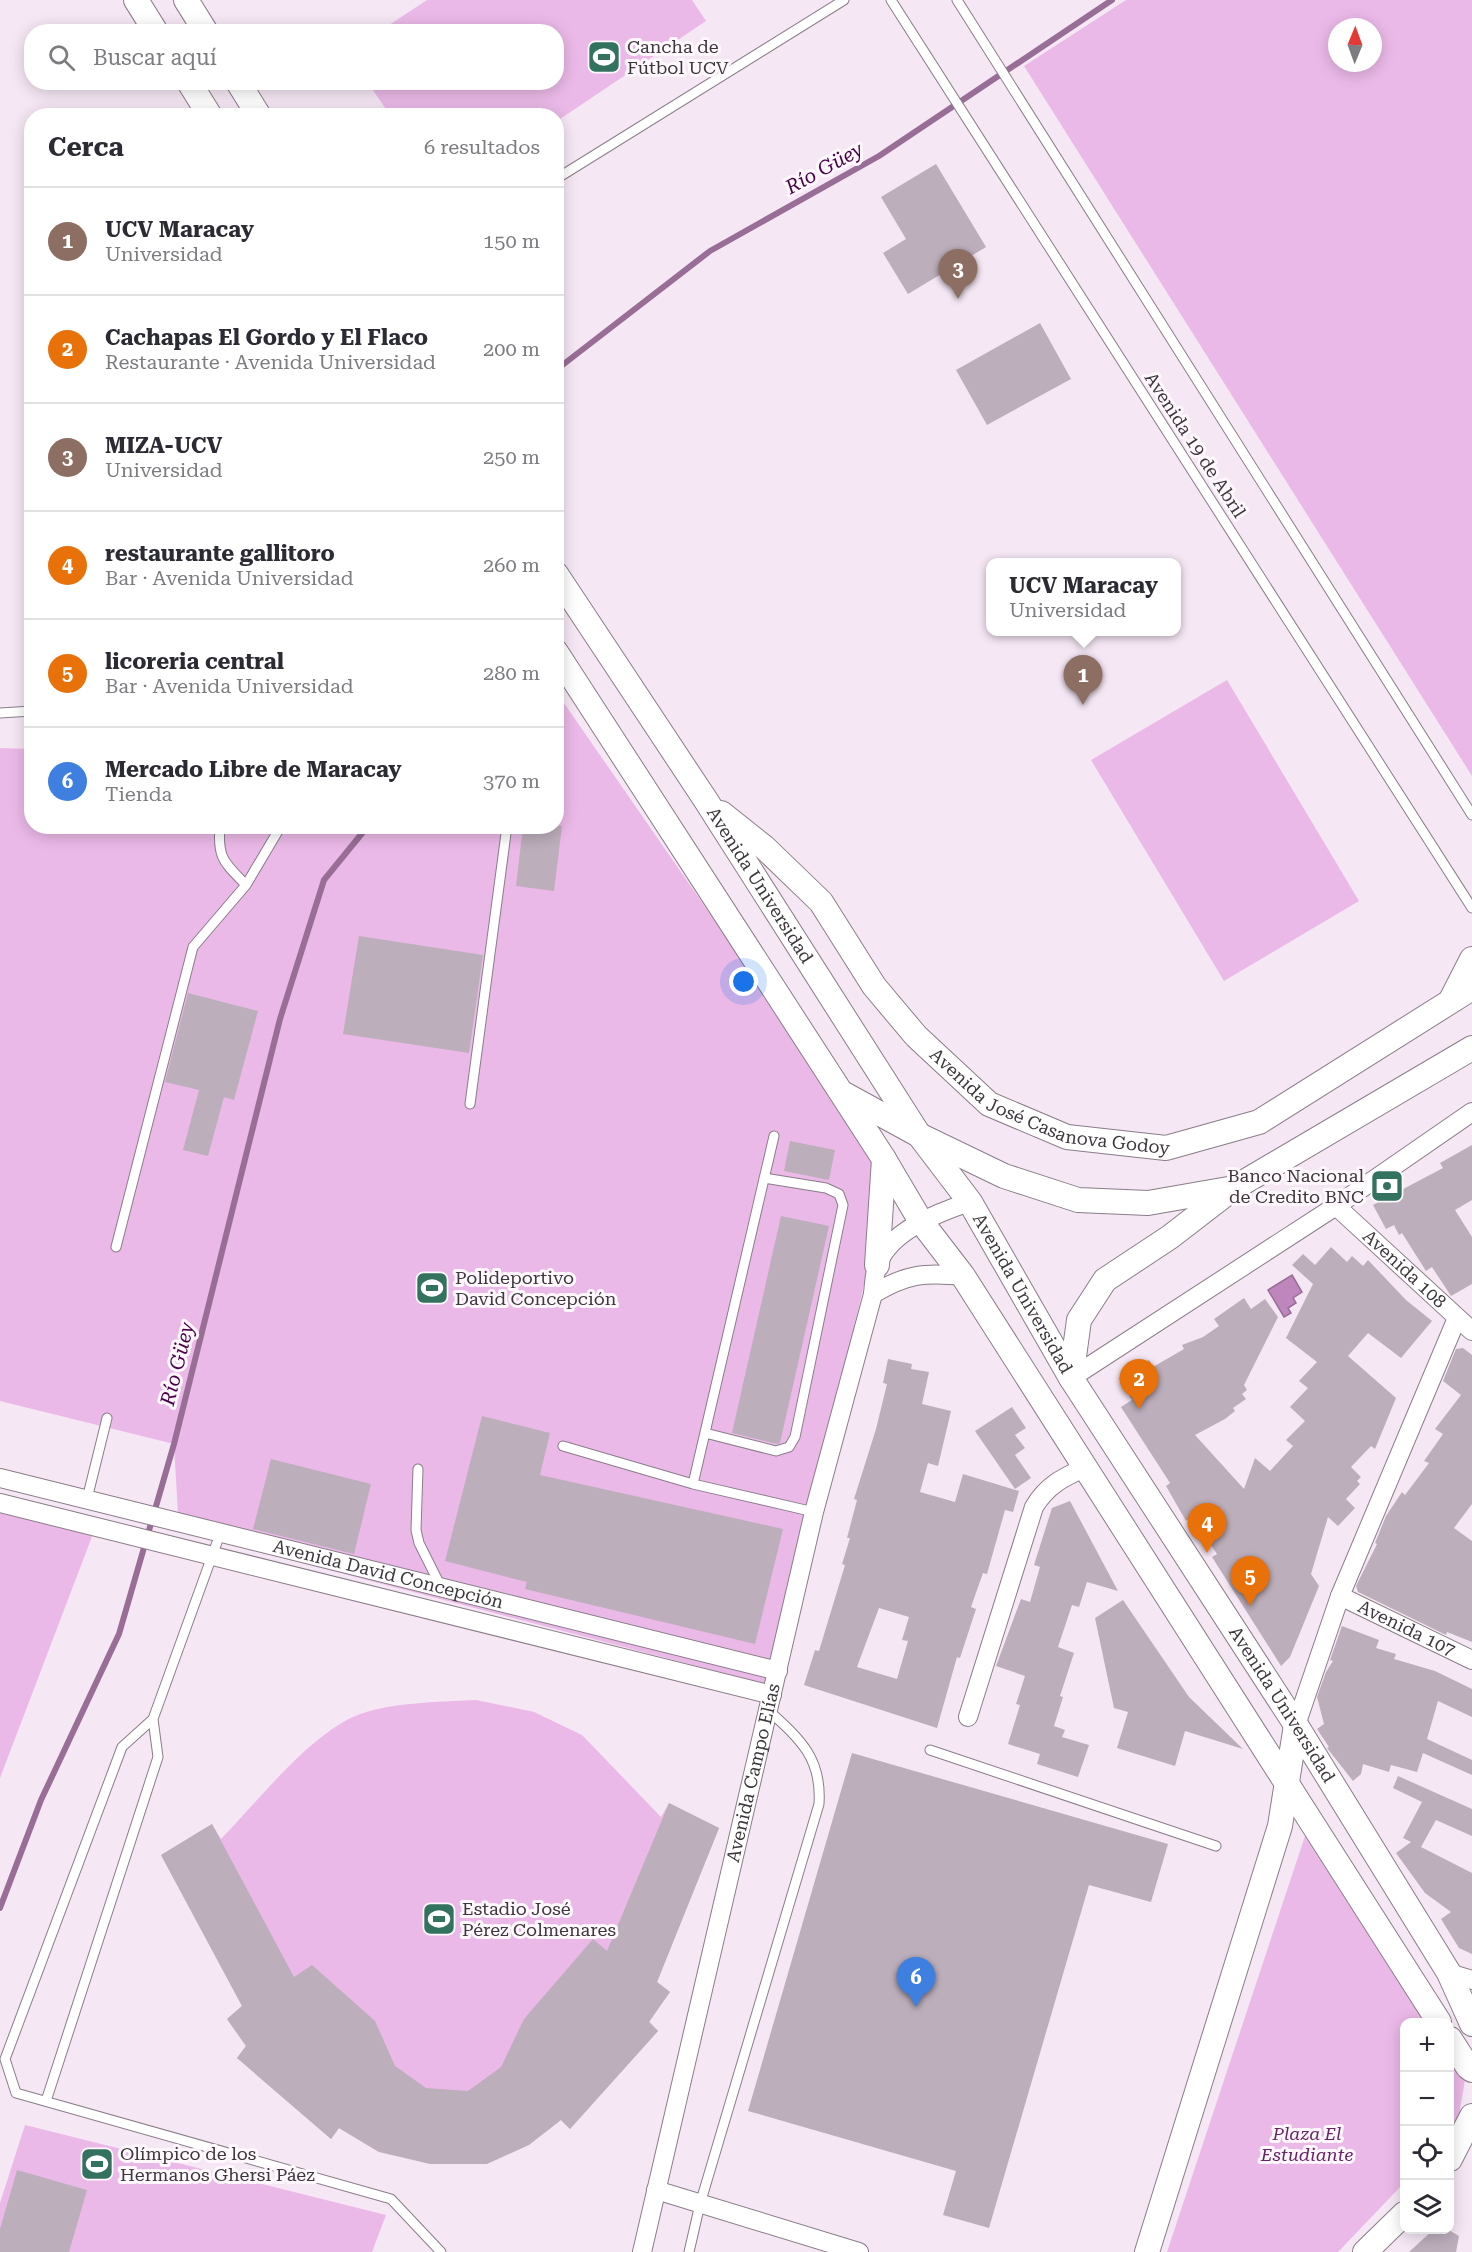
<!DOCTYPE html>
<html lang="es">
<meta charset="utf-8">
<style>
:root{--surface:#fff;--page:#f2f2f3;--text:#2b2b33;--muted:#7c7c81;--line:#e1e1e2;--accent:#33725f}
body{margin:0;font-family:"Roboto Serif",serif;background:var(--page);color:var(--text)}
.controls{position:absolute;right:18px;bottom:18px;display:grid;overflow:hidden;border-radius:12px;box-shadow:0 3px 15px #0003}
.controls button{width:54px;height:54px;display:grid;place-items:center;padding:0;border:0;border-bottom:2px solid var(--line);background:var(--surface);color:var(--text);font:30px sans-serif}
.compass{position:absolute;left:1328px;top:18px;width:54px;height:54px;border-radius:50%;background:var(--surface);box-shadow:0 3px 15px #0003;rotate:1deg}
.you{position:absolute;left:744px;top:982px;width:21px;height:21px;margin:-15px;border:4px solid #fff;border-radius:50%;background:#1a73e8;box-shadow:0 0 0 9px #1a73e833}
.badge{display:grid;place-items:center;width:39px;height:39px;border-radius:50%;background:var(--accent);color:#fff;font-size:20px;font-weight:700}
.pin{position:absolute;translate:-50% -50px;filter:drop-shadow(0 2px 3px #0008)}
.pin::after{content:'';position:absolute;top:32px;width:21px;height:18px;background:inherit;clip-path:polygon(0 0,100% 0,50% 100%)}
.popup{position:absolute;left:986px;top:558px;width:195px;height:78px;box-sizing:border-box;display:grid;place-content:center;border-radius:12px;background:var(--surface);filter:drop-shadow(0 2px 4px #0005);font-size:20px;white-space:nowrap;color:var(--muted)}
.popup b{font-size:22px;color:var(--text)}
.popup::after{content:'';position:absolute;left:50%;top:100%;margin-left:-12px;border:12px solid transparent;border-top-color:var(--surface)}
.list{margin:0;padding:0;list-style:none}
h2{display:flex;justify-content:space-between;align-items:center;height:78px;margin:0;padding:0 24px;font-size:26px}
h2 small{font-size:20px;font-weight:400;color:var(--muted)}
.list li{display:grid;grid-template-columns:39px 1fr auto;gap:18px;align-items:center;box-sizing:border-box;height:108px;padding:0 24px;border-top:2px solid var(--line)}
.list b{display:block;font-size:22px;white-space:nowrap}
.list p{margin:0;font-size:20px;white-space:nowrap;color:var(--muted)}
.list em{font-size:20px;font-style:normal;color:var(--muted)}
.icon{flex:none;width:33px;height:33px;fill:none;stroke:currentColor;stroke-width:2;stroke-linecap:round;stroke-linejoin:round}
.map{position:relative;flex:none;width:1472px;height:2252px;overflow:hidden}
.search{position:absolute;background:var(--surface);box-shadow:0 3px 15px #0003;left:24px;top:24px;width:540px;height:66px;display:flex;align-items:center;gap:15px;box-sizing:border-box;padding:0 21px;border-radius:24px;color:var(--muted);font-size:22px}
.panel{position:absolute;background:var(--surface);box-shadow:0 3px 15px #0003;left:24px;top:108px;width:540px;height:726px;border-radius:24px}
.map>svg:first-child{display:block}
</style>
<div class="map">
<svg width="1472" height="2252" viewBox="0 0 1472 2252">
<rect width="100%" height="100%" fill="#f6e7f5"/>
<path fill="#ebb9e8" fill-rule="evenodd" d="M427,0H692L706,21L557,121L556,116L390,115L368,83L556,82V32L380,31Z
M1126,0H1472V776L1024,66ZM1337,27H1373V63H1337Z
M1227,680L1359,901L1224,981L1091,760Z
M557,693L890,1174L770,1685L179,1531L174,1444L0,1401V748L31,749L32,826H556Z
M0,1512L93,1534L0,1778Z
M476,1700L534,1712L582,1735L661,1817L669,1803L719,1828L657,1982L670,1992L649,2021L658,2031L570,2129L561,2120L379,2152L339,2128L331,2139L237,2058L246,2046L227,2019L242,2006L161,1855L212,1824L221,1839C256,1803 307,1738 353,1717C387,1702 438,1702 476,1700Z
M1305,1836L1425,2022H1404V2183L1338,2252H1167Z
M1450,2059L1465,2080L1459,2115L1450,2128Z
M25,2125L386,2215L372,2252H0V2203Z"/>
<path fill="#bf86bd" stroke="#986e96" stroke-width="1.5" d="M1292,1275L1302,1292L1293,1298L1296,1303L1288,1308L1291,1313L1284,1317L1268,1290Z"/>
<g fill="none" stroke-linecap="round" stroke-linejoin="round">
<path stroke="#986e96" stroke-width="6" d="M556,370L710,251L879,156L1112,0
M0,1908L41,1800L119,1634L174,1444L280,1019L324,880L368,826"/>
</g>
<path fill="#bcaebb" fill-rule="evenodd" d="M936,164L986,247L908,294L883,253L906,239L881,197Z
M1040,323L1071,379L987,425L956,370Z
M523,826H562L554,891L516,886Z
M359,936L483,955L469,1053L343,1034Z
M188,993L258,1011L234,1100L224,1097L208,1156L183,1150L199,1090L165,1082Z
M790,1141L835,1150L829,1180L784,1171Z
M1472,1145V1200L1455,1210L1472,1237V1284L1451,1296L1432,1267L1426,1271L1402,1233L1399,1235L1394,1225L1386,1229L1373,1205L1443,1168L1440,1163Z
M781,1216L829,1226L780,1443L777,1444L732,1433Z
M1331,1247L1347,1262L1352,1256L1363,1266L1368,1260L1406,1300L1432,1321L1401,1358L1368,1333L1348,1356L1396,1398L1375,1449L1371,1446L1351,1467L1361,1477L1357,1481L1360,1484L1346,1499L1355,1508L1338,1526L1328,1517L1311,1574L1319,1586L1290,1657L1281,1666L1212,1557L1217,1554L1192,1517L1186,1521L1166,1486L1170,1483L1121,1407L1132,1400L1119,1378L1149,1360L1153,1367L1184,1349L1182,1345L1203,1337L1219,1326L1214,1319L1244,1298L1251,1309L1265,1299L1278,1317L1244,1385L1247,1390L1242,1394L1246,1399L1233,1408L1235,1411L1225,1419L1195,1435L1244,1489L1255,1458L1270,1471L1293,1446L1286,1440L1305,1421L1290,1407L1308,1388L1299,1381L1317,1362L1286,1338L1313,1284L1292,1265L1303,1254L1315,1265Z
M1463,1348L1472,1355V1504L1454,1528L1472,1541V1642L1447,1632L1446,1635L1358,1592L1356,1586L1377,1544L1375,1543L1386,1516L1402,1492L1405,1495L1429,1463L1424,1461L1443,1434L1435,1429L1461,1395L1443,1381L1456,1349Z
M888,1359L912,1364L911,1369L929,1372L922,1404L951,1411L938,1466L928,1463L920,1492L955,1502L963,1474L1019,1491L1013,1512L1005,1510L987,1574L983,1573L971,1607L976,1609L960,1658L957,1657L937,1728L804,1685L815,1650L819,1651L845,1565L842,1564L850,1538H847L857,1500L854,1499L876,1429L887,1384L883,1383ZM879,1608L909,1617L902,1640L908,1641L897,1679L857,1667Z
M1012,1407L1026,1428L1015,1435L1025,1448L1015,1455L1031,1478L1015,1489L975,1431Z
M482,1416L550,1433L540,1475L783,1529L755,1644L525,1589L527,1582L445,1561Z
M271,1459L371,1484L354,1554L253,1529Z
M1070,1501L1118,1591L1087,1582L1079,1607L1072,1605L1058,1647L1074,1653L1060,1696L1063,1697L1054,1726L1065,1730L1062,1737L1089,1745L1078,1777L1037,1764L1040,1754L1008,1744L1020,1705L1016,1704L1025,1676L996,1666L1021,1599L1030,1602L1040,1567L1034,1565L1052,1508Z
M1123,1600L1189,1697L1243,1749L1185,1731L1175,1766L1117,1748L1128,1712L1114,1708L1095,1618Z
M1342,1626L1379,1640L1376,1648L1396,1654L1394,1659L1435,1671L1472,1689V1717L1438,1701L1427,1739L1472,1760V1775L1423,1753L1417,1772L1391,1765L1389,1772L1363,1764L1361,1774L1353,1781L1327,1748L1329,1747L1317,1729L1324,1724L1317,1697L1326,1672L1333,1661L1330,1660Z
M852,1753L1168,1844L1151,1902L1089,1885L989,2228L943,2215L956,2171L748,2111Z
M1398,1776L1472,1809V1836L1436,1820L1421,1847L1472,1873V1954L1459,1948L1441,1919L1451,1912L1425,1893L1396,1853L1411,1842L1403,1838L1422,1802L1393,1788Z
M669,1803L719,1828L657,1982L670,1992L649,2022L658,2031L570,2129L561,2120L529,2145L487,2164H430L379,2152L339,2128L331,2139L237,2058L246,2046L227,2019L242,2006L161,1855L212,1824L294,1977L312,1965L375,2021L395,2066L426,2088L468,2091L501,2067L524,2019L593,1939L607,1951Z
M17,2170L87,2190L69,2252H0V2229Z
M1434,2229H1447L1459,2236L1456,2252H1409Z"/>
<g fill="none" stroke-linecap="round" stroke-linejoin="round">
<defs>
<path id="service" d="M891,0L1472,908
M957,0L1472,815
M556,179L844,0
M0,713L32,711
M220,826C217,859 225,863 246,885
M470,1104L507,826
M116,1247L193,947L246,885L281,826
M705,1433L776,1451L789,1447L795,1437L843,1205L839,1194L826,1188L764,1178
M563,1446L693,1484L814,1512
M418,1469L416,1530L419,1543L441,1587
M693,1484L774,1136
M87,1499L107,1418
M220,1534L153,1719L122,1747L5,2059L16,2093L391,2199L441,2252
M930,1750L1216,1846
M46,2101L158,1757L153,1719
M689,2252L700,2204L819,1804C822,1758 800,1739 768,1710"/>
<g id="minor">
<path id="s1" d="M1336,1206L1472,1331"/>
<path d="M873,1294C907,1274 924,1272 963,1276"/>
<path d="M1071,1378L1336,1206L1472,1112"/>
<path id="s2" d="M0,1478L778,1671"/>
<path d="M0,1503L772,1695"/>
<path id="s3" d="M1340,1596L1472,1660"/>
<path d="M968,1717L1034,1507C1047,1485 1064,1477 1086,1467"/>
<path d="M1296,1725L1340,1596L1457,1318"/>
<path d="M1449,1973L1472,1980"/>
<path d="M656,2190L859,2252"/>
<path id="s4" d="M642,2252L814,1512L873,1294C874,1285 874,1275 877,1267C888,1231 939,1212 970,1202"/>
</g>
<g id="tertiary">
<path d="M136,0L156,32"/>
<path d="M186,0L206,32"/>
<path d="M189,82L210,116"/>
<path d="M238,82L259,116"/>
<path id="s5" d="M556,574L705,799L919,1135L970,1202L1071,1378L1296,1725L1449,1973L1472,2024"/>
<path d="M556,652L884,1159L920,1220L963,1276L1439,2022"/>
<path id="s6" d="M721,813L765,848L821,902L874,986L916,1036L989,1104L1067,1137L1166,1148L1259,1122L1472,988"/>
<path d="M1451,1000L1472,959"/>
<path d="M844,1094L919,1135L1004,1176L1078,1200L1148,1203L1234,1188L1472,1048"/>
<path d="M877,1265L884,1159"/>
<path d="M1071,1378L1079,1320L1105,1280L1170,1237L1231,1190"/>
<path d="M1450,2039L1468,2067L1472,2070"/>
<path d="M1450,2159L1472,2116"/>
<path d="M1147,2252L1280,1826L1296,1725"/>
<path d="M1365,2252L1404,2214"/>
</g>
</defs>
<use href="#service" stroke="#8a7d89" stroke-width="11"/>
<use href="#minor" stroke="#8a7d89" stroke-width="20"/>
<use href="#tertiary" stroke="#8a7d89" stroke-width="26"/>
<use href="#service" stroke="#fff" stroke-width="9"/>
<use href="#minor" stroke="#fff" stroke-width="18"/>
<use href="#tertiary" stroke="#fff" stroke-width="24"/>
</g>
<defs>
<symbol id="stadium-square" viewBox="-11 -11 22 22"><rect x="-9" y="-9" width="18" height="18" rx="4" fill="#33725f" stroke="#fef8fd"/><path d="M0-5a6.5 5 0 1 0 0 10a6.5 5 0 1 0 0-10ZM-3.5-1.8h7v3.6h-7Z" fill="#fff"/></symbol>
<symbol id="bank-square" viewBox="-11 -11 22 22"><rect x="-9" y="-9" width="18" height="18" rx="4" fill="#33725f" stroke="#fef8fd"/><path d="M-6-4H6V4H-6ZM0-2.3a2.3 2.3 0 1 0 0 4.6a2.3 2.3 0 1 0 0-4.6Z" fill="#fff"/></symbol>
</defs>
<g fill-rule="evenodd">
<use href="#stadium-square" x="585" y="38" width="38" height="38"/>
<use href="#bank-square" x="1368" y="1167" width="38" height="38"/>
<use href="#stadium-square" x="413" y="1269" width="38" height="38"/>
<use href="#stadium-square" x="420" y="1900" width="38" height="38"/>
<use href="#stadium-square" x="78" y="2145" width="38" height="38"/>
</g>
<g text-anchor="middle" stroke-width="6" stroke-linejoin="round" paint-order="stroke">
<g font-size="18" fill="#3c373c" stroke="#fef8fd" text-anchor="start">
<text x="627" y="53">Cancha de<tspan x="627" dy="21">Fútbol UCV</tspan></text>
<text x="1364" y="1182" text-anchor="end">Banco Nacional<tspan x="1364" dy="21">de Credito BNC</tspan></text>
<text x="455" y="1284">Polideportivo<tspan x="455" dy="21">David Concepción</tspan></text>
<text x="462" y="1915">Estadio José<tspan x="462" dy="21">Pérez Colmenares</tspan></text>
<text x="120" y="2160">Olímpico de los<tspan x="120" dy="21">Hermanos Ghersi Páez</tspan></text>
</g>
<g font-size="18" fill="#3c373c" stroke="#fef8fd">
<text transform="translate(1195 445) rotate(57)" y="6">Avenida 19 de Abril</text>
<text dy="6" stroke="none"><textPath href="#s5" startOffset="372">Avenida Universidad</textPath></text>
<text dy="6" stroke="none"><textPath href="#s6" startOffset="454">Avenida José Casanova Godoy</textPath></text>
<text dy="6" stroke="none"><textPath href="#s1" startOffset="93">Avenida 108</textPath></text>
<text dy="6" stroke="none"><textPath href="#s5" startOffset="858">Avenida Universidad</textPath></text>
<text dy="6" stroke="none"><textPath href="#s2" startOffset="400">Avenida David Concepción</textPath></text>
<text dy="6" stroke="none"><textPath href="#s3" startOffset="74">Avenida 107</textPath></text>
<text dy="6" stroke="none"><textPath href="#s5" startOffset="1344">Avenida Universidad</textPath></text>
<text dy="6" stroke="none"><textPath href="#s4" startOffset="492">Avenida Campo Elías</textPath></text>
</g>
<g font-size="18" font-style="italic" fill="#682368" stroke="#fef8fd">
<text x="1307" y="2140">Plaza El<tspan x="1307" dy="21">Estudiante</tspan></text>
</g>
<g font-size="20" font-style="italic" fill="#4a004a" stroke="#fef8fd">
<text transform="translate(824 168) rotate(-29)" y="7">Río Güey</text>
<text transform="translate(177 1364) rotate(-76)" y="7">Río Güey</text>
</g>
</g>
</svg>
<div class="controls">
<button>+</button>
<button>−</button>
<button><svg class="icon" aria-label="locate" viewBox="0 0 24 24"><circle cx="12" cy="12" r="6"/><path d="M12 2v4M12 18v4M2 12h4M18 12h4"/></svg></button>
<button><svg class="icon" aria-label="layers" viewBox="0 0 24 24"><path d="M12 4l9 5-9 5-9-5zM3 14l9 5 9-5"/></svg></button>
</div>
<svg class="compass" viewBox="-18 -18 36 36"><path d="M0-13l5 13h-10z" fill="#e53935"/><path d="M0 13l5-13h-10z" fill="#7c7c81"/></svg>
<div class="you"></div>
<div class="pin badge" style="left:1083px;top:705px;background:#8d6e63">1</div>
<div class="popup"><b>UCV Maracay</b>Universidad</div>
<div class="pin badge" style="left:1139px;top:1409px;background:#e8710a">2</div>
<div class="pin badge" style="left:958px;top:299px;background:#8d6e63">3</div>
<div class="pin badge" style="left:1207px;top:1553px;background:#e8710a">4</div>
<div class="pin badge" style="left:1250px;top:1606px;background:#e8710a">5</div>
<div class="pin badge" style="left:916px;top:2007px;background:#3f7fe0">6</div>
<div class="search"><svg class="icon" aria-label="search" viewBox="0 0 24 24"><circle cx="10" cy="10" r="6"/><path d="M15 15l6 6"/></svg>Buscar aquí</div>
<section class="panel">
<h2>Cerca<small>6 resultados</small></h2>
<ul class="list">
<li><span class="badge" style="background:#8d6e63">1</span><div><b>UCV Maracay</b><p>Universidad</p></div><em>150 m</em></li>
<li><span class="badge" style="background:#e8710a">2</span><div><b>Cachapas El Gordo y El Flaco</b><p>Restaurante · Avenida Universidad</p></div><em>200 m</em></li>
<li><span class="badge" style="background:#8d6e63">3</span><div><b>MIZA-UCV</b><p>Universidad</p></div><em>250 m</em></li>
<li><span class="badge" style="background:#e8710a">4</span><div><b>restaurante gallitoro</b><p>Bar · Avenida Universidad</p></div><em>260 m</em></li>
<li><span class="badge" style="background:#e8710a">5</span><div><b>licoreria central</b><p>Bar · Avenida Universidad</p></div><em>280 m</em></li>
<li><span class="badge" style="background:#3f7fe0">6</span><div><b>Mercado Libre de Maracay</b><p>Tienda</p></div><em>370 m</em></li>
</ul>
</section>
</div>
